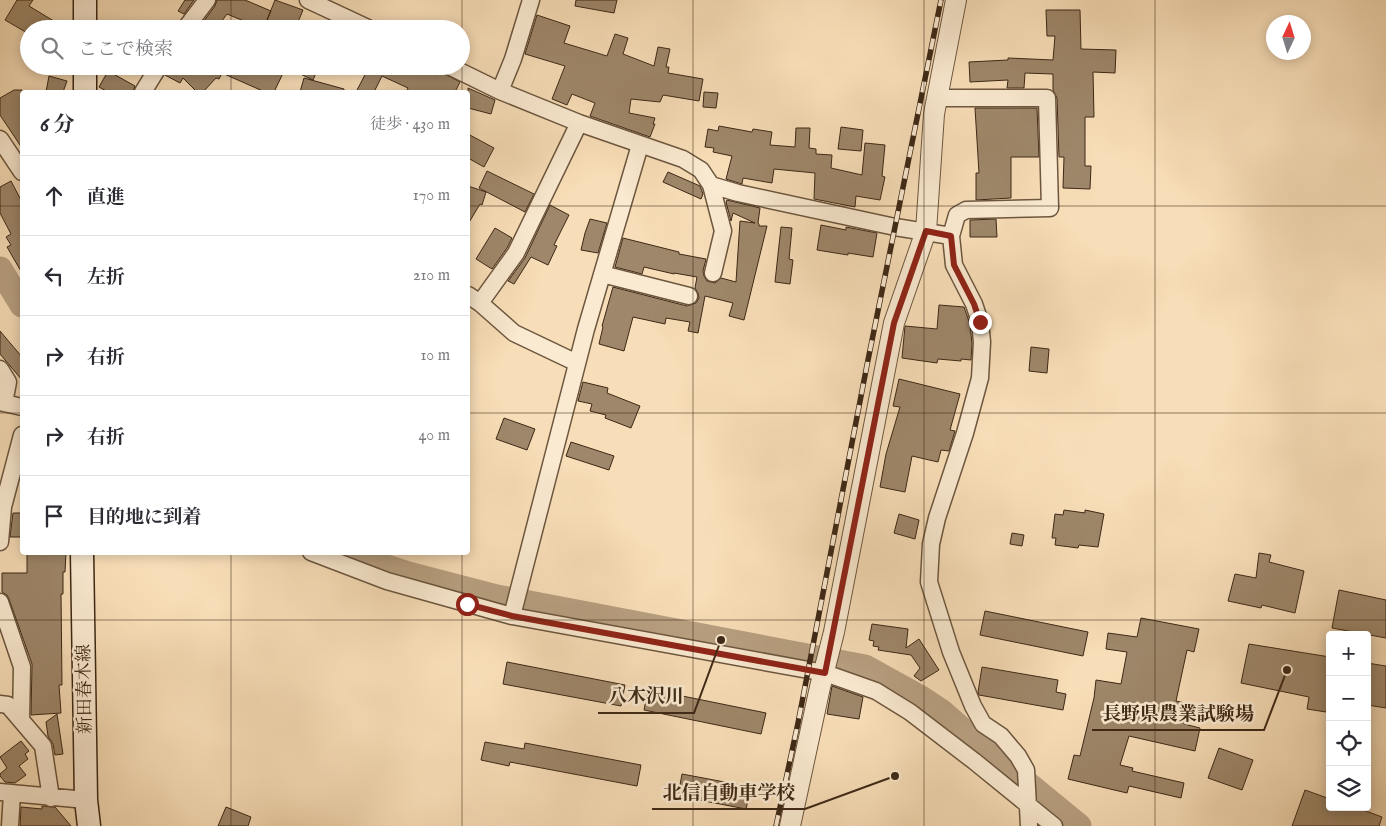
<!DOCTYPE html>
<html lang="ja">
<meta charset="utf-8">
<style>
:root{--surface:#fff;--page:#f7f7f7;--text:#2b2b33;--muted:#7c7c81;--line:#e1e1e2}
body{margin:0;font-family:"IM FELL English","Noto Serif JP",serif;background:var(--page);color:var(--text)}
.controls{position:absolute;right:15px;bottom:15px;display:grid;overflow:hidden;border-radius:5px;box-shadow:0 2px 12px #0003}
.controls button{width:45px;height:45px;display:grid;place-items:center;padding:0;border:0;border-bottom:1px solid var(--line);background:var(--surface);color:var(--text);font:25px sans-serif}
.compass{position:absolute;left:1266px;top:15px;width:45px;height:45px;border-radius:50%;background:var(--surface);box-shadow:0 2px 12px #0003;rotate:4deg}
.stop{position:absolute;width:15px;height:15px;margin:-11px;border:4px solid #8f2418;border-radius:50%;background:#fff}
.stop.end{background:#8f2418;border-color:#fff;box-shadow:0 1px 5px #0008}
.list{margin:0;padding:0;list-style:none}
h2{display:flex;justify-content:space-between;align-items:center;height:65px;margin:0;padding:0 20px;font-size:21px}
h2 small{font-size:16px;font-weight:400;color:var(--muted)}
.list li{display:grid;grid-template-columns:32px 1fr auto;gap:15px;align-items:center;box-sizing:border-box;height:80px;padding:0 20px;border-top:1px solid var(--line)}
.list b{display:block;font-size:19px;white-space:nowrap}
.list em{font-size:16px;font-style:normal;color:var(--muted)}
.icon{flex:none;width:28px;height:28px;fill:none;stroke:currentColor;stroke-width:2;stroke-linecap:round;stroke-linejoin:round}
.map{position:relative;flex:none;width:1386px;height:826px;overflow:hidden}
.search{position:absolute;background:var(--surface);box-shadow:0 2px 12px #0003;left:20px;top:20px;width:450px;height:55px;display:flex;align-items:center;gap:12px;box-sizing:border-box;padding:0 18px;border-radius:28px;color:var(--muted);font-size:19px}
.panel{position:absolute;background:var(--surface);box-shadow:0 2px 12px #0003;left:20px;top:90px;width:450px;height:465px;border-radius:5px}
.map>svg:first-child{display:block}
</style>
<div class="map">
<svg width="1386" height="826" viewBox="0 0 1386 826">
<rect width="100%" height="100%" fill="#f8deb8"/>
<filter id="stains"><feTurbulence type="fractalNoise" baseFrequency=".004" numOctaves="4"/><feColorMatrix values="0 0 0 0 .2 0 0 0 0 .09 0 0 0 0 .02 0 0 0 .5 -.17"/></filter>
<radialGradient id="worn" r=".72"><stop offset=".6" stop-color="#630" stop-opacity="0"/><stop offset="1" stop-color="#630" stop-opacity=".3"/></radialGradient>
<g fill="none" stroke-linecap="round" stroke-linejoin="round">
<path stroke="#b8a081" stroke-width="25" d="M0,269L22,305
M340,552L405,573L497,597L865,667L921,698L942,712L966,733L1079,826"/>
</g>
<path fill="#9e876a" stroke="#3d2816" d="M17,0H33L29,6L67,29H29V34L5,20Z
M185,0H194L184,14L178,11Z
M217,0H245L271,11L263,29L227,14L216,29H198L215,6Z
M275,0L303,10L295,29H289L267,20Z
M576,0H617L614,13L575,6Z
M1046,10H1080L1081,49L1116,50L1115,73L1093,72L1094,117H1085V166H1091L1090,189L1063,188L1064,157H1059L1057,98L1053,90V74L1025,73L1024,88H1007L1008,80L970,82L969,62L1008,60V58L1053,60L1055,36H1047Z
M537,15L570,26L564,43L607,56L615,34L628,38L623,54L654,66L658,47L670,49L666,67H669L668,73L703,79L699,101L663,95L660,102L631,99L629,113L655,118L653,124H655L650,137L590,116L595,103L572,94L567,105L552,99L565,66L525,54Z
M169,66H319L313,80L286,67L274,92H265L222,73L219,79L216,78L203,92H197L183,78L180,83L165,75Z
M362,66H418L437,75L439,71L460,82L455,92H406L408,88L382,76L374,92H356L368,69Z
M108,71L135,86L133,92H108L99,87Z
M49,76L67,81L63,92H46Z
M304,78L344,89V92H300Z
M468,88L495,100L491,114L468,108Z
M14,90H22V148L0,115V98Z
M704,92L718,93L716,108L703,107Z
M975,108H1037L1039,157H1011V198L976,200V173H979Z
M719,126L752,132L753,129L772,132L770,145L795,147L796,128H810L809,148L816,149V154L832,155L831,168L862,175L865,143L885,145L882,176L885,177L880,200L856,196L855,207L814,199L815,173L774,169L772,183L743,178L742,184L726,179L732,156L713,152L714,148L705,147L708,129L718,131Z
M841,127L863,130L861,151L838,149Z
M468,134L494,148L484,167L468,158Z
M487,171L534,194L525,212L479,188Z
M668,172L700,186L703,194L701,199L663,182Z
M11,181L22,202V273L7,247L11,245L6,237L11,234L0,213V187Z
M468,186L486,192L482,205L480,204L468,224Z
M727,200L760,208L758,223L759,224V226H767L744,320L729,316L733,303L705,296L698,333L688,331L690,322L666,318L665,324L633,317L624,351L599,344L603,327L602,326L613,287L687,306L696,303L699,298L698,293L695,288L697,277L674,273V274L644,267L642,274L615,267L623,238L679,252V254L706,259L703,271L704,276L707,281L715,283L721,278L736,282L740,221L755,223L733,213L731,221L726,202Z
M550,205L569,215L554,245L557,246L548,265L531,257L514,284L508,281L525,258Z
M590,219L607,223L598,253L581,250L585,233Z
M996,219L997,237H970V220Z
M821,225L846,230V227L877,233L873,257L848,253V255L817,250Z
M781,227L792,228L789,259L793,260L790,284L775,282Z
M495,228L512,238L507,248L492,269L476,259Z
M939,305L964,307L970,324L972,344L971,360L961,359V361L938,359L937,363L902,358L905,326L937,329Z
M0,331L22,357V380L0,354Z
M1031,347L1049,349L1047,373L1029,371Z
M899,379L960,394L950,430L955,431L949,451L941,450L938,462L912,456L905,492L880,487L886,454L900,407L893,406Z
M583,382L608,388L607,393L640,406L631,428L605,418L606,415L590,411L592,404L578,401Z
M504,418L535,429L527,450L496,439Z
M571,442L614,456L609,470L566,456Z
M1064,510L1085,513V510L1104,514L1098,547L1079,545L1078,548L1055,545L1056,538H1052L1055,514L1063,515Z
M13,513H22V537H10Z
M899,514L919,520L915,539L894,533Z
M1012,533L1024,535L1022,546L1010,544Z
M27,552H66L65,572H63V594H61L62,685H59L61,713L31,715L32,664L9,599L7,595L2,592V573H27Z
M1259,553L1271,555L1269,562L1304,571L1295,613L1262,605L1261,608L1228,601L1235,574L1256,578Z
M1339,590L1386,600V638L1332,628Z
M985,611L1088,632L1083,656L980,635Z
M1141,618L1199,629L1194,652L1187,650L1176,701L1189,704L1184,724L1200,728L1195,751L1129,736L1120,765L1133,768L1132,771L1184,783L1181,798L1129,786L1127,793L1068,779L1074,755L1080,756L1094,698L1096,680L1121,684L1127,652L1106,649L1108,633L1137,637Z
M872,624L908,629L906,648L919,639L939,670L921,681L914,676L920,668L911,655L878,650L879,647L873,646L874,641L869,640Z
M1249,644L1330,657V699L1328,698L1326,712L1307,709L1309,697L1241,683Z
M507,662L625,685L621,706L503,684Z
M1367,663L1386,666V708L1367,705Z
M982,667L1058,680L1056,692L1066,694L1063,710L979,695L978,692Z
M832,686L863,697L859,719L827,714Z
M648,689L766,713L761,734L644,710Z
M57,714L63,754L55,755L53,744L48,736L46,722Z
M21,741L29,751L25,754L28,759L19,766L26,775L15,783L5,782L0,776V774L7,768L0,757Z
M485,742L524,749L525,743L641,765L637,786L510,762L509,766L481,760Z
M1219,748L1253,760L1242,790L1208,778Z
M682,774L751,787L746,809L678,796Z
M1305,790L1330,799V807H1355L1382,817L1379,826H1292Z
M42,806L55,807L71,826H20L21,807L42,809Z
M226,807L251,817L248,826H218Z"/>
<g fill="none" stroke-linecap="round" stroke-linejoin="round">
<defs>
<path id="minor" d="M308,0L370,29
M185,29L207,0
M449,66L500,91L579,123L683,159L701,170L711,185L738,193L895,227L951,236
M500,91L513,59L531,0
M143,92L159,66
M937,98H1047L1050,208L966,210L957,215L951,236L954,265L974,304L980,322L982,342L980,378L965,433L937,518L931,544L929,582L951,652L973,706L983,724L1001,736L1018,756L1026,770L1029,826
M0,139L22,172
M711,185L723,231L713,273
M602,274L689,296
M468,295L480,303L514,333L577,363
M480,303L516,253L579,123
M0,369L8,382L4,403
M0,402L22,407
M0,542L3,507L22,435
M311,552L387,581L512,616L825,673L876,691L910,712L974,761L1054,826
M0,602L22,667L21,720
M512,616L586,329L640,145
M0,704L8,705L43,746L51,798
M0,792L86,800
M10,826L12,793"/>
<path id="tertiary" d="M790,826L820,687L834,632L894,323L926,231L934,114L956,0"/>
<path id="secondary" d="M85,0V29
M85,66V92
M82,552L86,800L89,826"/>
</defs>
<use href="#minor" stroke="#6c563e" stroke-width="19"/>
<use href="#tertiary" stroke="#6c563e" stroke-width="22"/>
<use href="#secondary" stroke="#3d2816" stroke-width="25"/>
<use href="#minor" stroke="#faead1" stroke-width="16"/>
<use href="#tertiary" stroke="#faead1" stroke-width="20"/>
<use href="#secondary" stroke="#faead1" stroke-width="22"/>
<defs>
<path id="rail" d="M776,826L798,723L867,365L941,0"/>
</defs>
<use href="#rail" stroke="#3d2816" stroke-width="5.5"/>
<use href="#rail" stroke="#faead1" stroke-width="4" stroke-dasharray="11" stroke-linecap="butt"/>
</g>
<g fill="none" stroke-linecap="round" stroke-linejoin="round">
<path stroke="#8f2418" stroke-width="6" d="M467,604L512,616L825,673L894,323L926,231L951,236L954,265L974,304L980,322"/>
</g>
<path fill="none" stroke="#3d2816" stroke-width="1" stroke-opacity="0.55" d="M231,0V29M462,0V92M693,0V826M924,0V826M1155,0V826M231,66V92M0,206H22M468,206H1386M0,413H22M468,413H1386M231,552V826M462,552V826M0,620H1386"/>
<g text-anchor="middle" stroke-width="5" stroke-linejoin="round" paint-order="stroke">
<g font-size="18" fill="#3d2816" stroke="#faead1">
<text transform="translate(84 689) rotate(-91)" y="6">新田春木線</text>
</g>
</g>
<path fill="none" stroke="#3d2816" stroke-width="2" d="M721 640L694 713H598M1287 670L1264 730H1092M895 776L805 809H652"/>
<g fill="#3d2816" stroke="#faead1" stroke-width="2">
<circle cx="721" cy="640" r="5"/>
<circle cx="1287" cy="670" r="5"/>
<circle cx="895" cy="776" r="5"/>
</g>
<g font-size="19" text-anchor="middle" font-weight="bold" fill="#3d2816" stroke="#faead1" stroke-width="5" stroke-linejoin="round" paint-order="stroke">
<text x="646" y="702">八木沢川</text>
<text x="1178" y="720">長野県農業試験場</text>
<text x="729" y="799">北信自動車学校</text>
</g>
<rect width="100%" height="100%" filter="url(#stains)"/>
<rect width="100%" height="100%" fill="url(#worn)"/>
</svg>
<div class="controls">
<button>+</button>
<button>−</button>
<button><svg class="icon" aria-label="locate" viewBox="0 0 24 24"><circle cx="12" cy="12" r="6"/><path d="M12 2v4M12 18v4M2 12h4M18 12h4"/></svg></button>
<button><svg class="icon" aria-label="layers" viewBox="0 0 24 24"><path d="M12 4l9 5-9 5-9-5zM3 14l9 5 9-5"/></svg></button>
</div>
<svg class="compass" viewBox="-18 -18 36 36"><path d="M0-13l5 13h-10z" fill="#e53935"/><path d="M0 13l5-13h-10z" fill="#7c7c81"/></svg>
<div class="stop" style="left:467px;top:604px"></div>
<div class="stop end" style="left:980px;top:322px"></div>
<div class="search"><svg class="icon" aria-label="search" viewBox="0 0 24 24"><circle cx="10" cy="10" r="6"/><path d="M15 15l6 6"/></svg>ここで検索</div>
<section class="panel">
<h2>6 分<small>徒歩 · 430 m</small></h2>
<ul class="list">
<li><svg class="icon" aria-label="ahead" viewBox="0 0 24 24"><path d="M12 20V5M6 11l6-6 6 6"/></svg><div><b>直進</b></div><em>170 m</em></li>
<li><svg class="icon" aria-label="left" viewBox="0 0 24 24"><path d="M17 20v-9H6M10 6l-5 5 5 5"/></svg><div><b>左折</b></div><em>210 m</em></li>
<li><svg class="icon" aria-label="right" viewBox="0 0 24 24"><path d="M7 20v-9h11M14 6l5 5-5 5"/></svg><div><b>右折</b></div><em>10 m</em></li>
<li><svg class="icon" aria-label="right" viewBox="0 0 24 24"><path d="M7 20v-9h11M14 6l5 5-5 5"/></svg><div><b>右折</b></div><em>40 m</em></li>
<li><svg class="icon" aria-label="arrive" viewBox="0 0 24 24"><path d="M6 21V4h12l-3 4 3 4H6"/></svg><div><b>目的地に到着</b></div></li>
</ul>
</section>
</div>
